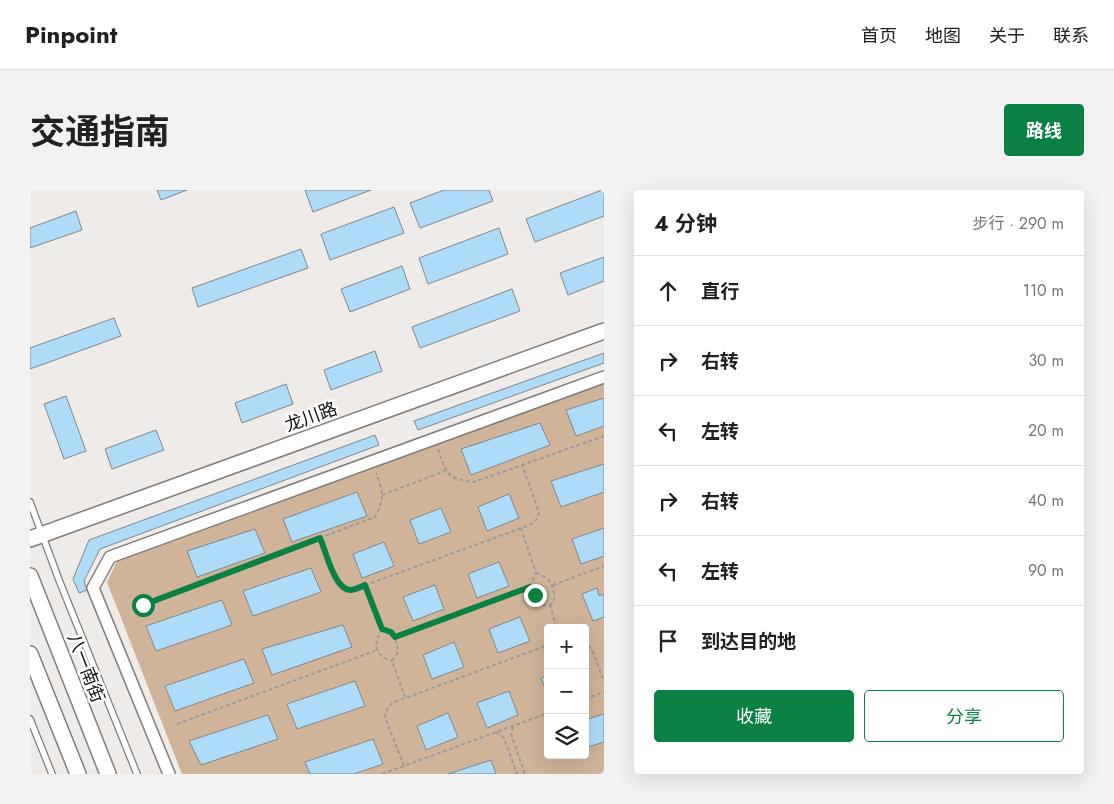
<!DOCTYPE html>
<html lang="zh">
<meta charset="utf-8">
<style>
:root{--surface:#fff;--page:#f2f2f2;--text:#202124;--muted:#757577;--line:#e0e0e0;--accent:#0b8043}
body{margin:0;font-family:Jost,"Noto Sans SC",sans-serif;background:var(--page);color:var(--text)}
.controls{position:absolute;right:15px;bottom:15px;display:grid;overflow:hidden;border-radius:5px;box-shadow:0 5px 20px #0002}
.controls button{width:45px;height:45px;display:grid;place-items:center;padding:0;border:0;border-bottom:1px solid var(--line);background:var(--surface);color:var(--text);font:25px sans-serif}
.stop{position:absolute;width:15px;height:15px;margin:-11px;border:4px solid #0b8043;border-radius:50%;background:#fff}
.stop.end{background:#0b8043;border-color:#fff;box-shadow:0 1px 5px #0008}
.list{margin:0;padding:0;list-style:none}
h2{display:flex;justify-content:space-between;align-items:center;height:65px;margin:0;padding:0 20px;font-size:21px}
h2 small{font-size:16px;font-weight:400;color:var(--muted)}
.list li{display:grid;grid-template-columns:32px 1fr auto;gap:15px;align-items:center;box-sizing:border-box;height:70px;padding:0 20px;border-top:1px solid var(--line)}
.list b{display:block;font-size:19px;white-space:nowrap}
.list em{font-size:16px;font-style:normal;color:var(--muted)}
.actions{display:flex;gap:10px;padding:15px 20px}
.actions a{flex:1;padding:11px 0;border:1px solid var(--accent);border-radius:5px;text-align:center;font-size:18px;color:var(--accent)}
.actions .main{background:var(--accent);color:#fff}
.icon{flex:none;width:28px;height:28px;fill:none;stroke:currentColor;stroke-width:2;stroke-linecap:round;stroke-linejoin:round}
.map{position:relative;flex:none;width:574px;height:584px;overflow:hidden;border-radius:5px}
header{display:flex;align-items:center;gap:30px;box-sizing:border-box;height:70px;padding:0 25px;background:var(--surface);border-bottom:1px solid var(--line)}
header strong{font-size:24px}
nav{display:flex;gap:28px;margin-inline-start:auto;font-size:18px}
.intro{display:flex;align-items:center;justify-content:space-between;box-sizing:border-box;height:120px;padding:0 30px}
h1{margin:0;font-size:35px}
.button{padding:12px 22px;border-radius:5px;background:var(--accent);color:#fff;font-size:18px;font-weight:700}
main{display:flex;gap:30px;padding:0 30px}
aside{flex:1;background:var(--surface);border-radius:5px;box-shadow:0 5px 20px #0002}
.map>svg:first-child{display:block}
</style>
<header>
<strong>Pinpoint</strong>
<nav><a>首页</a><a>地图</a><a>关于</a><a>联系</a></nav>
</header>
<div class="intro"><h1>交通指南</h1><a class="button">路线</a></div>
<main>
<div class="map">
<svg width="574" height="584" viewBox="0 0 574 584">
<rect width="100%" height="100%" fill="#eeebe8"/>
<path fill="#cfb49a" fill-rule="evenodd" d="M574,193V584H152L77,392L87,371ZM518,438H555V565H518Z"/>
<path fill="#addbf8" stroke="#838688" d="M127,0H157L131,10Z
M275,0H341L283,22Z
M414,0H459L463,11L390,38L380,13Z
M572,0H574V26L505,52L496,29Z
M364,17L374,43L300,70L291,44Z
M46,21L52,40L0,58V38Z
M469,38L478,64L398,94L389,68Z
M271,59L278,78L168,117L162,98Z
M574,67V91L538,105L530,83Z
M372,76L380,99L320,122L311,99Z
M482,99L490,121L390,158L382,137Z
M84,128L91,146L0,179V158Z
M345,161L352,181L301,200L294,180Z
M574,163V173L388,240L384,231Z
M256,194L263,214L212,233L205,213Z
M36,206L56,261L34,269L14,214Z
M574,208V236L546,246L536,220Z
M510,233L520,255L441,285L431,259Z
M126,240L134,260L82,279L75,259Z
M345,245L349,255L70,359L54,391L57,400L49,403L43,389L59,350Z
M574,274V302L531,317L521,291Z
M327,302L337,326L262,352L253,329Z
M479,304L489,328L457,341L448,317Z
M411,318L421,342L389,354L380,330Z
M574,338V366L551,374L542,349Z
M225,339L235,363L167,387L157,361Z
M354,352L364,376L332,388L323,364Z
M469,372L479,396L447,408L438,384Z
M281,378L291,402L223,426L213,401Z
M405,395L414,419L383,431L373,407Z
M567,398L569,406L574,404V427L563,431L552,404Z
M192,410L202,435L126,461L116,436Z
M490,427L500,451L468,463L459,439Z
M313,435L322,457L242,485L232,459Z
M424,452L434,477L402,489L393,465Z
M214,469L224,493L145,521L135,496Z
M518,486V505L511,488Z
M325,491L335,516L267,539L257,514Z
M479,501L488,525L457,538L447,513Z
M418,523L428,547L396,560L387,536Z
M574,524V552L555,558V530Z
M238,525L248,549L171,575L159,551Z
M343,549L353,574L324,584H280L275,572Z
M461,570L466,584H418Z"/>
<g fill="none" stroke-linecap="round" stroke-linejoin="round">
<defs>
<path id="lane" d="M0,312L29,390L107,584
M0,529L22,584"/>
<path id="street" d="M139,584L63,398L80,367L574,187"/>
<path id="secondary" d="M0,349L574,141
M0,386L78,584
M0,464L48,584"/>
</defs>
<use href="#lane" stroke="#807d7a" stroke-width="8"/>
<use href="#street" stroke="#807d7a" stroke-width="14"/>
<use href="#secondary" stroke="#807d7a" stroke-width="18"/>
<path stroke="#9c9997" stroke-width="2" stroke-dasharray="4 2.5" stroke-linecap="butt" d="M408,259C416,283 417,289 444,292L574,246
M352,305L415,281
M491,338L506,383L500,397L512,415L520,416L527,438
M291,348L306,390L313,398L322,400L500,335L508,328L509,322L492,275
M506,383C520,388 525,395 524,411L520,416
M335,395L352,439C366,444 366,448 368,462L362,471L375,507
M523,395L574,376
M113,415L345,327C355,309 353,301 346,283
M352,439C343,453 344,466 362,471
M365,447L500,397
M555,450L562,460L574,491
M555,509L574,502
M147,534L347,460
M483,537L481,544L495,584
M466,542L474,548L487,584
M374,576L356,530L355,523L362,513L518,455
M352,584L518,523"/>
<use href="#lane" stroke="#fff" stroke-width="5.5"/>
<use href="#street" stroke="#fff" stroke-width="11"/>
<use href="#secondary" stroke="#fff" stroke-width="15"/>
</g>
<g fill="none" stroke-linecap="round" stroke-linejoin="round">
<path stroke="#0b8043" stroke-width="6" d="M113,415L290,348C296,361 304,399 320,400C325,400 331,397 335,395L352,439L361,442L365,447L500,397L505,405"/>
</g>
<g text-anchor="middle" stroke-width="5" stroke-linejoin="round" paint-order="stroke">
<g font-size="18" fill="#131211" stroke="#fff">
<text transform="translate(281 227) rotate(-20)" y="6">龙川路</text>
<text transform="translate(56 478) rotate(69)" y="6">八一南街</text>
</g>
</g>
</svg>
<div class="controls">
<button>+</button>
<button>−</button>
<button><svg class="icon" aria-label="layers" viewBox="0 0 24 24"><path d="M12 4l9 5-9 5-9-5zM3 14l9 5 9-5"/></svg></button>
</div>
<div class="stop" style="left:113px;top:415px"></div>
<div class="stop end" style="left:505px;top:405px"></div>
</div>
<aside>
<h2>4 分钟<small>步行 · 290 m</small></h2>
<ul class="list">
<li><svg class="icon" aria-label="ahead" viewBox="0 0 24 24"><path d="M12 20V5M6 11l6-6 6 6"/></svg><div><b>直行</b></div><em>110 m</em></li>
<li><svg class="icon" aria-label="right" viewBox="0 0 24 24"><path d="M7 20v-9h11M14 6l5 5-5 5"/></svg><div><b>右转</b></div><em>30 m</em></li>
<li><svg class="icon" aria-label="left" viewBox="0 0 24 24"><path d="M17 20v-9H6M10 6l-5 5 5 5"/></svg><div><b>左转</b></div><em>20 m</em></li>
<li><svg class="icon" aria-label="right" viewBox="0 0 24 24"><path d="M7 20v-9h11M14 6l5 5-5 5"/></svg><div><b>右转</b></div><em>40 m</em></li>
<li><svg class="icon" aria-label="left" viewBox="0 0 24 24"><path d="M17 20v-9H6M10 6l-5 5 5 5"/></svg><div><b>左转</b></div><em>90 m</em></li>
<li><svg class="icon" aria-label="arrive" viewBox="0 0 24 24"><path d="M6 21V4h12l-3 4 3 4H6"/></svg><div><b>到达目的地</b></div></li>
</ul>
<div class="actions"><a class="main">收藏</a><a>分享</a></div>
</aside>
</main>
